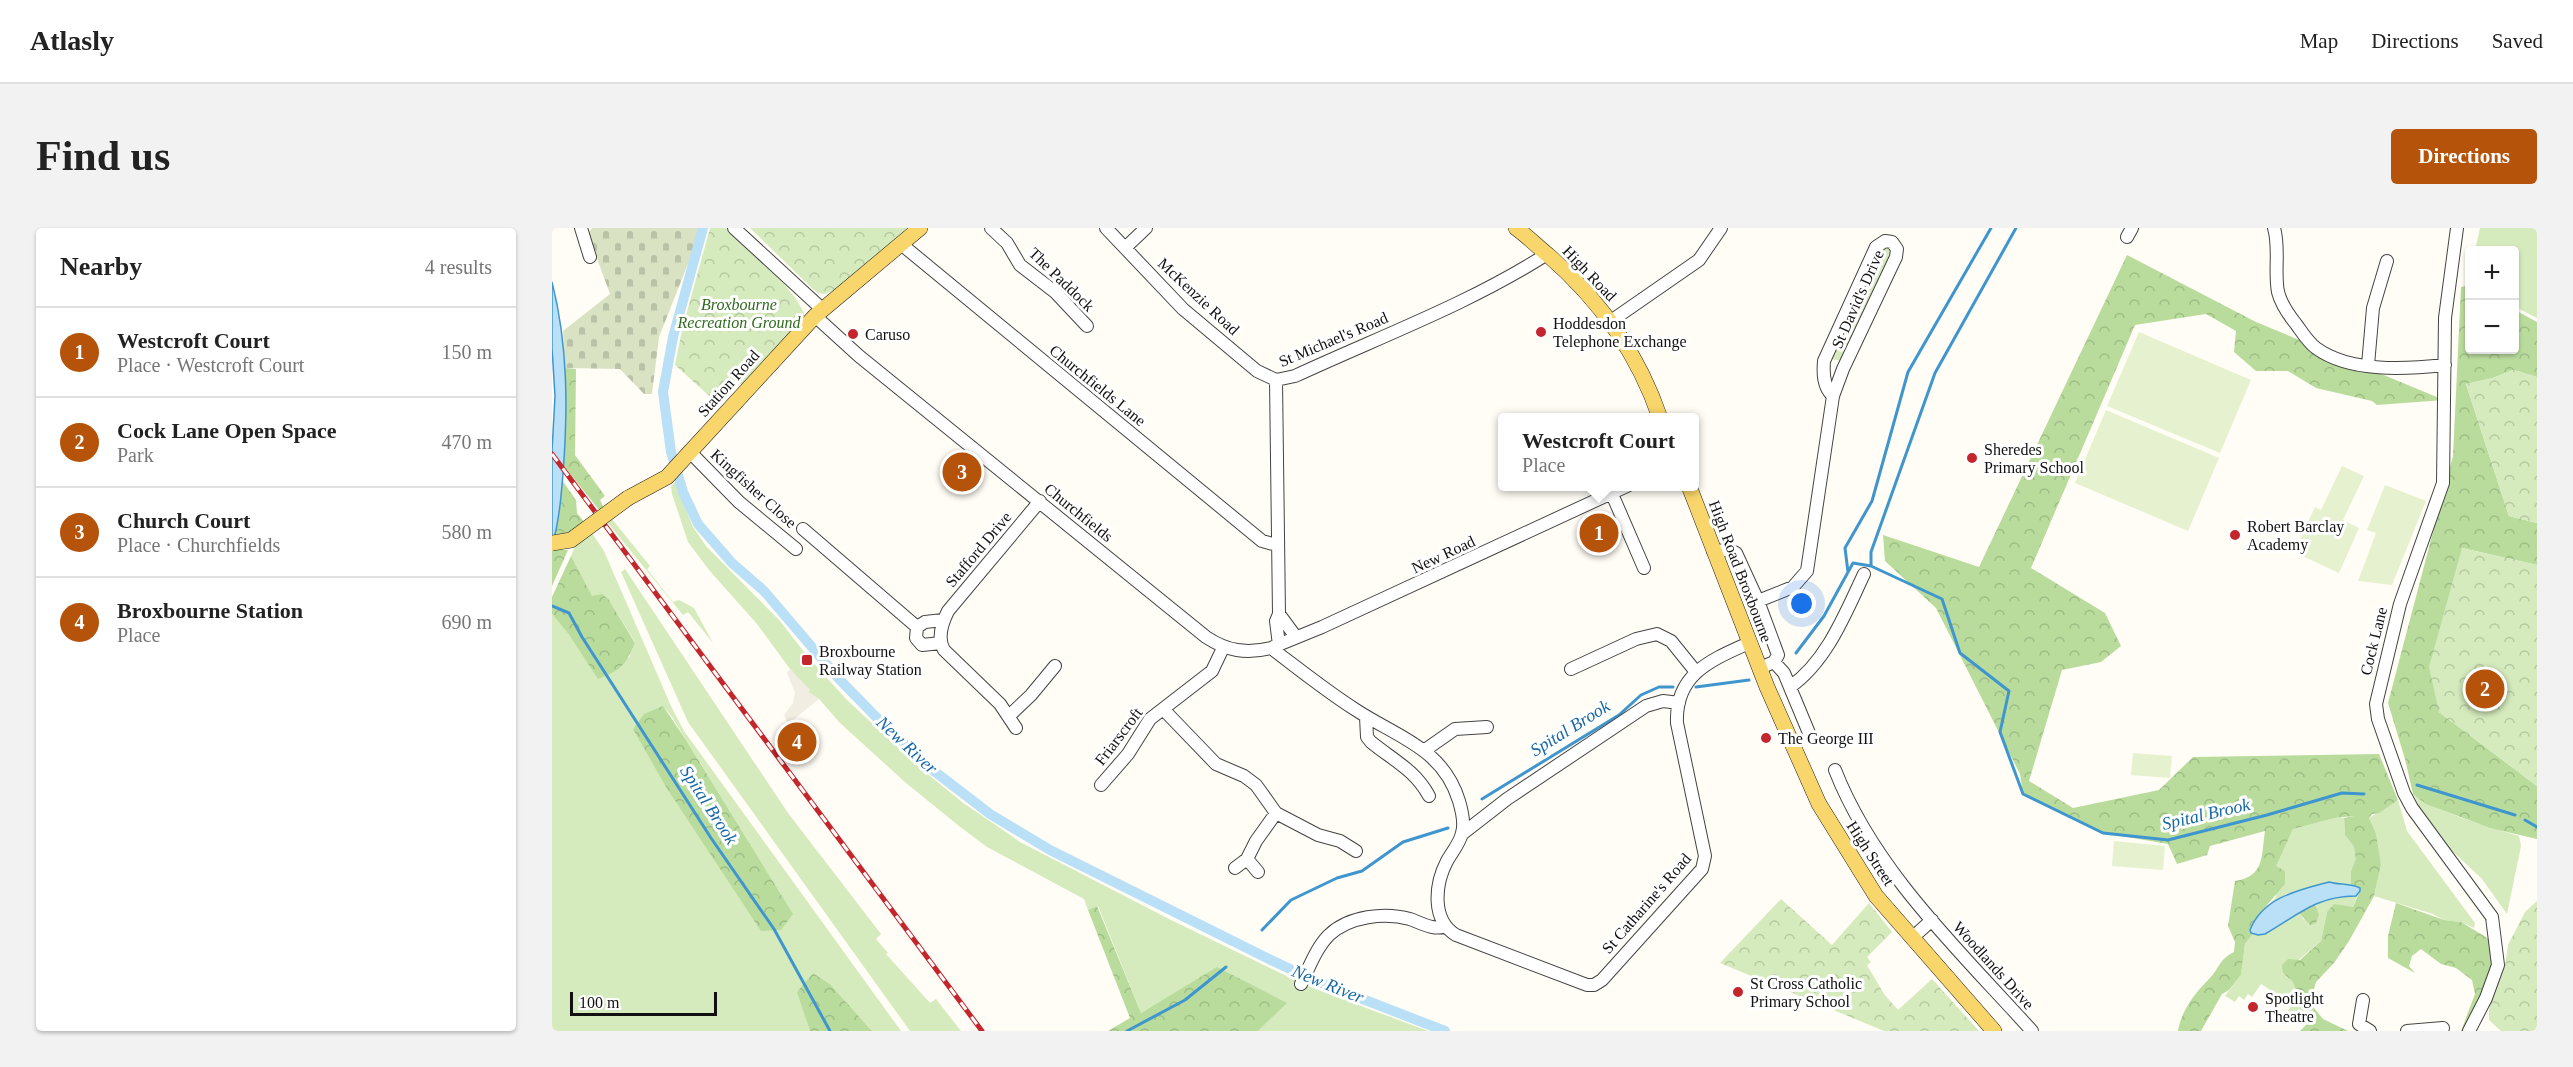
<!DOCTYPE html>
<meta charset="utf-8">
<style>
:root{--surface:#fff;--page:#f2f2f2;--text:#222;--muted:#767676;--line:#e0e0e0;--accent:#b45309}
body{margin:0;font-family:Georgia,serif;background:var(--page);color:var(--text)}
.controls{position:absolute;right:18px;top:18px;display:grid;overflow:hidden;border-radius:6px;box-shadow:0 2px 4px #0004}
.controls button{width:54px;height:54px;display:grid;place-items:center;padding:0;border:0;border-bottom:2px solid var(--line);background:var(--surface);color:var(--text);font:30px sans-serif}
.scale{position:absolute;left:18px;bottom:15px;width:147px;box-sizing:border-box;padding-left:6px;border:3px solid #111;border-top:0;font-size:16px;line-height:21px;white-space:nowrap;color:#111;-webkit-text-stroke:4px #fff;paint-order:stroke}
.you{position:absolute;left:1250px;top:376px;width:21px;height:21px;margin:-15px;border:4px solid #fff;border-radius:50%;background:#1a73e8;box-shadow:0 0 0 9px #1a73e833}
.badge{display:grid;place-items:center;width:39px;height:39px;border-radius:50%;background:var(--accent);color:#fff;font-size:20px;font-weight:700}
.pin{position:absolute;translate:-50% -50%;border:3px solid #fff;box-shadow:0 2px 6px #0006}
.popup{position:absolute;left:946px;top:185px;width:201px;height:78px;box-sizing:border-box;display:grid;place-content:center;border-radius:6px;background:var(--surface);filter:drop-shadow(0 2px 4px #0005);font-size:20px;white-space:nowrap;color:var(--muted)}
.popup b{font-size:22px;color:var(--text)}
.popup::after{content:'';position:absolute;left:50%;top:100%;margin-left:-12px;border:12px solid transparent;border-top-color:var(--surface)}
.list{margin:0;padding:0;list-style:none}
h2{display:flex;justify-content:space-between;align-items:center;height:78px;margin:0;padding:0 24px;font-size:26px}
h2 small{font-size:20px;font-weight:400;color:var(--muted)}
.list li{display:grid;grid-template-columns:39px 1fr auto;gap:18px;align-items:center;box-sizing:border-box;height:90px;padding:0 24px;border-top:2px solid var(--line)}
.list b{display:block;font-size:22px;white-space:nowrap}
.list p{margin:0;font-size:20px;white-space:nowrap;color:var(--muted)}
.list em{font-size:20px;font-style:normal;color:var(--muted)}
.map{position:relative;flex:none;width:1985px;height:803px;overflow:hidden;border-radius:6px}
header{display:flex;align-items:center;gap:36px;box-sizing:border-box;height:84px;padding:0 30px;background:var(--surface);border-bottom:2px solid var(--line)}
header strong{font-size:28px}
nav{display:flex;gap:33px;margin-inline-start:auto;font-size:21px}
.intro{display:flex;align-items:center;justify-content:space-between;box-sizing:border-box;height:144px;padding:0 36px}
h1{margin:0;font-size:42px}
.button{padding:15px 27px;border-radius:6px;background:var(--accent);color:#fff;font-size:21px;font-weight:700}
main{display:flex;gap:36px;padding:0 36px}
aside{flex:1;background:var(--surface);border-radius:6px;box-shadow:0 2px 4px #0004}
.map>svg:first-child{display:block}
</style>
<header>
<strong>Atlasly</strong>
<nav><a>Map</a><a>Directions</a><a>Saved</a></nav>
</header>
<div class="intro"><h1>Find us</h1><a class="button">Directions</a></div>
<main>
<aside>
<h2>Nearby<small>4 results</small></h2>
<ul class="list">
<li><span class="badge">1</span><div><b>Westcroft Court</b><p>Place · Westcroft Court</p></div><em>150 m</em></li>
<li><span class="badge">2</span><div><b>Cock Lane Open Space</b><p>Park</p></div><em>470 m</em></li>
<li><span class="badge">3</span><div><b>Church Court</b><p>Place · Churchfields</p></div><em>580 m</em></li>
<li><span class="badge">4</span><div><b>Broxbourne Station</b><p>Place</p></div><em>690 m</em></li>
</ul>
</aside>
<div class="map">
<svg width="1985" height="803" viewBox="0 0 1985 803">
<defs>
<pattern id="forest-crowns" width="20" height="18" patternUnits="userSpaceOnUse" patternTransform="scale(1.5)"><rect width="20" height="18" fill="#b9dc9c"/><path d="M2 6a3 3 0 1 1 6 0M12 15a3 3 0 1 1 6 0" fill="none" stroke="#9ebc85"/></pattern>
<pattern id="cemetery-stones" width="16" height="16" patternUnits="userSpaceOnUse" patternTransform="scale(1.5)"><rect width="16" height="16" fill="#d9e3c4"/><path d="M2 7V4a2 2 0 0 1 4 0v3zM10 15v-3a2 2 0 0 1 4 0v3z" fill="#b9c2a7"/></pattern>
<pattern id="park-crowns" width="20" height="18" patternUnits="userSpaceOnUse" patternTransform="scale(1.5)"><rect width="20" height="18" fill="#d5ebbd"/><path d="M2 6a3 3 0 1 1 6 0M12 15a3 3 0 1 1 6 0" fill="none" stroke="#b6c8a1"/></pattern>
</defs>
<rect width="100%" height="100%" fill="#fffdf5"/>
<path fill="#d5ebbd" fill-rule="evenodd" d="M1928,0H1985V90L1963,79L1962,22H1923Z
M1337,18L1341,24L1290,133L1279,131L1327,21Z
M123,254L141,299L154,318L228,393L256,429L295,472L367,539L410,574L468,614L617,691L753,757L876,803H706L734,775L665,740L589,785L546,678L536,682L532,671L435,619L407,598L354,555L288,495L267,471L256,464L257,462L238,441L205,396L157,342L136,314L120,266L119,258Z
M60,291L98,338L95,341L121,374L127,372L142,380L161,415L136,384L131,387L55,294Z
M40,305L52,323L119,478L132,503L349,803H320L278,756L261,745L246,764L258,803H0V386L18,408L77,430L83,414L57,372L40,369L19,328L23,318ZM111,478L120,489L241,686Z
M73,341L236,585L329,706L324,711L336,725L334,726L378,775L384,771L409,803H358L136,494L69,344Z
M1861,566C1886,584 1936,599 1967,608L1969,618L1955,686L1930,651L1896,619L1871,586Z
M1846,572L1855,603L1923,695L1922,700L1909,694L1892,692L1881,686L1822,668L1829,637L1817,590Z
M1783,590H1792L1793,607L1802,619L1805,631L1799,643V657L1777,654L1734,666L1715,679L1724,669L1723,638L1741,601Z
M1806,666L1801,679L1775,684L1769,713L1731,745L1740,753L1747,768L1763,783L1745,789L1736,783L1740,776L1709,756L1700,769L1696,766L1692,772L1687,768L1683,774L1673,768L1689,747L1693,716L1701,706H1713L1747,685L1752,692L1765,677L1763,676L1783,668Z"/>
<path fill="url(#forest-crowns)" d="M1575,27L1704,94L1892,172L1825,177L1820,173L1764,160L1736,143H1704L1682,124L1684,103L1654,86L1583,97L1479,340L1553,385L1569,418L1549,434L1510,442L1477,553L1521,580L1607,562L1641,529L1827,526L1846,572L1827,585L1820,586L1817,590L1824,606L1829,637L1822,668L1797,713L1782,735L1764,754L1758,775L1771,791L1796,803H1748L1753,798L1756,785L1762,783L1747,768L1740,753L1731,745L1730,737L1736,731L1748,732L1769,713L1775,684L1782,676L1801,679L1808,663L1799,657V643L1804,631L1802,619L1793,607L1792,590L1802,588L1783,590L1741,601L1724,638L1733,643V656L1703,691L1699,705L1701,706L1693,716L1689,747L1677,762L1670,766L1649,803H1626C1629,783 1643,765 1657,751C1668,740 1666,732 1682,724L1683,714L1676,698L1683,653C1713,648 1709,629 1713,603L1658,618L1655,627L1625,636L1616,616L1551,605L1471,566L1468,546L1384,380L1333,333L1331,307L1427,339Z
M1917,57L1918,122H1962L1963,82L1985,94V149L1961,142L1941,150L1914,156L1957,288L1985,295V337L1910,320L1887,484L1985,558V611L1938,600L1874,576L1861,566L1853,531L1836,475L1901,228L1909,59Z
M13,140L24,141L23,227L53,268L48,272L52,280L48,283L11,237L14,203Z
M10,252L24,272L25,285L33,295L13,308L3,310Z
M0,322H16L0,358Z
M19,328L40,368L50,366L57,372L83,415C74,437 68,443 46,451L18,408L0,386V369Z
M111,478L134,512L241,686L229,702L209,703L114,559L81,501L92,486Z
M1844,675L1892,692L1909,694L1942,714L1941,738L1914,803H1909L1923,766L1920,752L1904,740L1889,736L1869,721L1860,728L1857,738L1863,745L1836,730V708Z
M1763,676L1767,687L1764,695L1758,697L1747,685Z
M545,678L589,785L665,739L735,775L706,803H556L578,790L536,682Z
M261,745L278,756L320,803H258L245,764Z"/>
<path fill="url(#cemetery-stones)" d="M40,0H147L145,13L107,109L100,166H92L68,141L13,140L11,103L58,66L36,6Z"/>
<path fill="url(#park-crowns)" d="M158,0H174C195,21 247,63 253,89L192,155L182,158L165,175L123,137L130,102Z
M198,0H355C342,12 286,65 272,66C270,66 265,64 263,63Z
M1961,142L1985,149V295L1957,288L1914,156L1941,150Z
M1910,320L1985,337V558L1887,484L1877,439Z
M1229,671L1280,717L1317,675L1340,704L1315,729L1319,734L1315,737L1332,766L1346,782L1380,751L1427,803H1332L1168,735Z
M1985,673V803H1949L1937,792V781L1953,738L1956,717L1973,684Z"/>
<path fill="#e6f2cf" d="M1587,104L1699,152L1668,225L1555,178Z
M1554,182L1667,230L1636,303L1523,255Z
M1790,238L1812,248L1791,292L1807,300L1787,345L1742,324L1763,279L1769,282Z
M1833,257L1874,273L1840,357L1806,353L1824,305L1815,302Z
M1581,525L1620,528L1618,550L1579,547Z
M1562,613L1613,618L1611,642L1560,638Z"/>
<path fill="#f1ede2" d="M238,441L258,462L256,464L267,471L236,496L232,487L241,475L243,465L235,445Z"/>
<path fill="#b9e0f7" stroke="#3f96cf" stroke-width="1.5" d="M0,54C16,117 16,181 11,246C9,270 7,294 0,318V223L3,168L0,120Z
M1777,654C1787,657 1799,655 1808,660V663L1804,668C1764,668 1746,687 1713,706L1706,707L1699,705L1698,702C1711,669 1747,662 1777,654Z"/>
<g fill="none" stroke-linecap="round" stroke-linejoin="round">
<path stroke="#3f96cf" stroke-width="3" d="M1319,338V324L1383,145L1464,0
M1296,344L1293,320L1320,273L1356,144L1439,0
M0,378L17,385L30,409L159,610L222,701L278,803
M1244,425L1272,388L1301,335L1319,338L1390,371L1408,425L1457,463L1448,504L1471,566L1551,605L1616,612L1715,587L1790,565L1812,566
M1144,459L1197,452
M1865,557L1963,587
M930,571L1067,487L1089,467L1107,459H1121
M1973,592L1985,599
M710,702L739,672L785,650L810,643L851,614L896,600
M575,803L633,772L674,739"/>
<path stroke="#b9e0f7" stroke-width="10" d="M151,0L121,109L111,164L119,224L131,264L146,296L180,335L212,363L288,452L329,494L382,543L438,586L498,622L719,732L759,751L893,803"/>
<defs>
<path id="minor" d="M29,0L38,29
M182,0L270,81
M439,0L455,15L468,37L503,64L535,98
M554,0L631,81L705,143L724,152
M1722,0C1728,20 1722,43 1726,64C1729,76 1736,86 1744,96C1750,104 1756,114 1764,120C1798,145 1855,141 1893,137
M1905,0L1893,90L1891,255L1848,376L1824,476L1826,491L1852,565L1860,580L1940,689L1946,737L1934,770L1917,803
M1575,9L1580,0
M349,16L710,313L725,317
M573,20L594,0
M263,88L307,128L654,409C675,423 694,426 719,420C747,441 774,463 804,482C845,509 891,520 907,573C910,583 913,595 910,605C908,615 900,624 895,633C883,656 879,692 904,707L1035,757H1042L1050,752L1150,641L1153,628L1125,495C1123,446 1159,432 1197,415
M1059,93L1147,32L1169,0
M1816,137L1821,80L1835,33
M138,224L187,274L244,321
M1060,266L1092,340
M251,301L365,399
M1161,323L1177,322L1184,325L1206,373L1226,427L1222,434L1208,440
M1206,373L1241,359L1255,343L1281,168C1271,159 1271,145 1272,133L1324,19L1333,13L1340,14L1345,21L1344,29L1291,141L1281,168
M727,386L744,409
M365,399L364,410L370,417L389,415
M365,399L373,394L391,392
M727,417L724,393L727,386L724,152L743,148C827,109 917,76 995,26
M721,419L770,399L1075,258
M1222,434L1232,445L1257,505
M1019,441L1084,411L1105,406L1119,413L1144,444
M1238,459C1275,433 1293,386 1312,346
M611,481L664,536L692,548L704,557L724,585L766,607L788,613L804,623
M457,488L479,467L503,438
M814,489L815,509L819,514C841,532 863,542 877,568
M464,500L448,476L392,422C385,410 390,395 396,383L488,273
M873,522L903,501L935,499
M1283,542C1323,644 1408,723 1480,803
M549,557L576,526L598,491L660,443L671,420
M910,606L955,571L1094,478L1111,473L1127,475
M695,631L706,644
M683,640L695,631L704,613L724,585
M1360,710L1380,692
M749,756C757,740 764,720 777,707C797,688 833,684 858,691C869,695 883,703 894,698
M1811,772L1807,796L1818,803
M1855,803L1891,800"/>
<path id="major" d="M964,0C975,8 985,18 996,27C1048,72 1086,125 1108,190
M1137,258L1215,459L1267,576L1324,668L1442,803
M76,270L115,249L263,88L368,0"/>
</defs>
<use href="#minor" stroke="#444" stroke-width="14"/>
<use href="#major" stroke="#222" stroke-width="16"/>
<use href="#minor" stroke="#fff" stroke-width="12"/>
<use href="#major" stroke="#f9d66b" stroke-width="15"/>
<defs>
<path id="rail" d="M0,226L430,803"/>
</defs>
<use href="#rail" stroke="#c4262e" stroke-width="5"/>
<use href="#rail" stroke="#fff" stroke-width="3" stroke-dasharray="9" stroke-linecap="butt"/>
<defs>
<path id="major-bridge" d="M0,315L19,312L76,270"/>
</defs>
<use href="#major-bridge" stroke="#222" stroke-width="16" stroke-linecap="butt"/>
<use href="#major-bridge" stroke="#f9d66b" stroke-width="15"/>
</g>
<g fill="#c4262e" stroke="#fff" stroke-width="2">
<circle cx="989" cy="104" r="6"/>
<circle cx="301" cy="106" r="6"/>
<circle cx="1420" cy="230" r="6"/>
<circle cx="1683" cy="307" r="6"/>
<rect x="249" y="426" width="12" height="12" rx="3"/>
<circle cx="1214" cy="510" r="6"/>
<circle cx="1186" cy="764" r="6"/>
<circle cx="1701" cy="779" r="6"/>
</g>
<g text-anchor="middle" stroke-width="6" stroke-linejoin="round" paint-order="stroke">
<g font-size="16" fill="#111" stroke="#fff">
<text transform="translate(1038 45) rotate(46)" y="6">High Road</text>
<text transform="translate(510 51) rotate(44)" y="6">The Paddock</text>
<text transform="translate(647 68) rotate(43)" y="6">McKenzie Road</text>
<text transform="translate(1305 71) rotate(-66)" y="6">St David's Drive</text>
<text transform="translate(781 111) rotate(-23)" y="6">St Michael's Road</text>
<text transform="translate(176 155) rotate(-48)" y="6">Station Road</text>
<text transform="translate(546 157) rotate(39)" y="6">Churchfields Lane</text>
<text transform="translate(202 260) rotate(42)" y="6">Kingfisher Close</text>
<text transform="translate(527 284) rotate(39)" y="6">Churchfields</text>
<text transform="translate(426 321) rotate(-50)" y="6">Stafford Drive</text>
<text transform="translate(891 326) rotate(-25)" y="6">New Road</text>
<text transform="translate(1189 343) rotate(69)" y="6">High Road Broxbourne</text>
<text transform="translate(1821 413) rotate(-76)" y="6">Cock Lane</text>
<text transform="translate(566 508) rotate(-53)" y="6">Friarscroft</text>
<text transform="translate(1319 625) rotate(57)" y="6">High Street</text>
<text transform="translate(1094 675) rotate(-49)" y="6">St Catharine's Road</text>
<text transform="translate(1442 737) rotate(48)" y="6">Woodlands Drive</text>
</g>
<g font-size="16" font-style="italic" fill="#2f6b1f" stroke="#fff">
<text x="187" y="82">Broxbourne<tspan x="187" dy="18">Recreation Ground</tspan></text>
</g>
<g font-size="16" fill="#111" stroke="#fff" text-anchor="start">
<text x="1001" y="101">Hoddesdon<tspan x="1001" dy="18">Telephone Exchange</tspan></text>
<text x="313" y="112">Caruso</text>
<text x="1432" y="227">Sheredes<tspan x="1432" dy="18">Primary School</tspan></text>
<text x="1695" y="304">Robert Barclay<tspan x="1695" dy="18">Academy</tspan></text>
<text x="267" y="429">Broxbourne<tspan x="267" dy="18">Railway Station</tspan></text>
<text x="1226" y="516">The George III</text>
<text x="1198" y="761">St Cross Catholic<tspan x="1198" dy="18">Primary School</tspan></text>
<text x="1713" y="776">Spotlight<tspan x="1713" dy="18">Theatre</tspan></text>
</g>
<g font-size="18" font-style="italic" fill="#1768a6" stroke="#fff">
<text transform="translate(1018 500) rotate(-32)" y="6">Spital Brook</text>
<text transform="translate(355 517) rotate(43)" y="6">New River</text>
<text transform="translate(157 577) rotate(57)" y="6">Spital Brook</text>
<text transform="translate(1654 586) rotate(-13)" y="6">Spital Brook</text>
<text transform="translate(776 756) rotate(22)" y="6">New River</text>
</g>
</g>
</svg>
<div class="controls">
<button>+</button>
<button>−</button>
</div>
<div class="scale">100 m</div>
<div class="you"></div>
<div class="pin badge" style="left:1047px;top:305px">1</div>
<div class="popup"><b>Westcroft Court</b>Place</div>
<div class="pin badge" style="left:1933px;top:461px">2</div>
<div class="pin badge" style="left:410px;top:244px">3</div>
<div class="pin badge" style="left:245px;top:514px">4</div>
</div>
</main>
